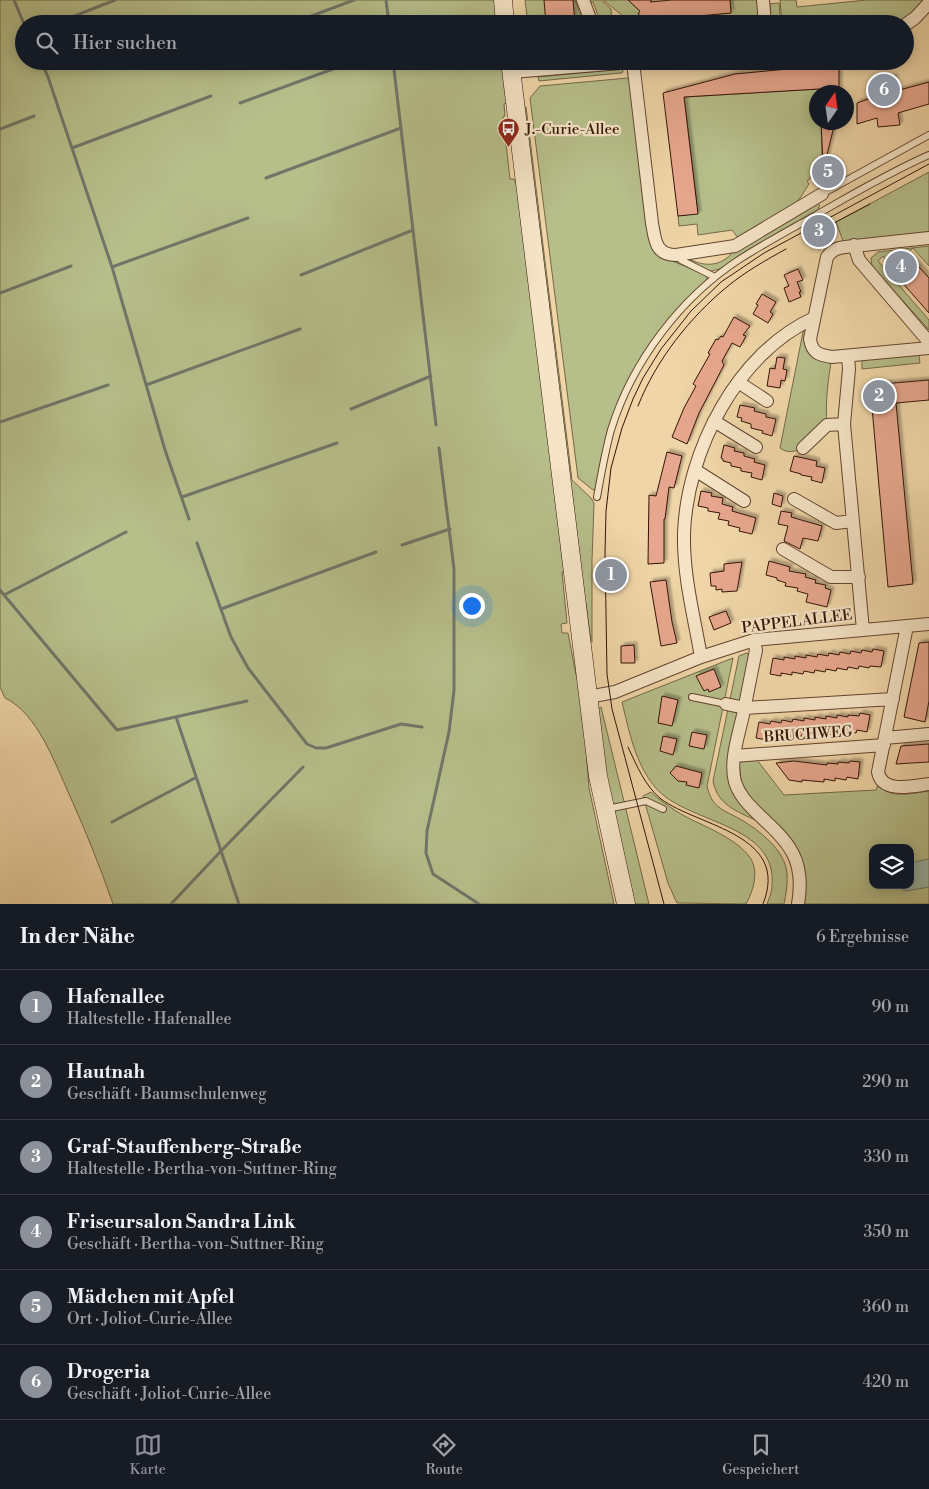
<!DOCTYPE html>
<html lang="de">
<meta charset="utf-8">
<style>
:root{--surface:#171b24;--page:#242831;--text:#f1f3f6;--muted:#9ea1a6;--line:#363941;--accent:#8c9099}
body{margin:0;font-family:"Libre Bodoni",serif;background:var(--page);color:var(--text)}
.controls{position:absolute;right:15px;bottom:15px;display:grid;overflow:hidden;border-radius:10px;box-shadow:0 2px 12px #0003}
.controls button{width:45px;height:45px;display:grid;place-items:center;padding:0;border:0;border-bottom:1px solid var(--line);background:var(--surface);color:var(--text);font:25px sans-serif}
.compass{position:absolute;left:809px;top:85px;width:45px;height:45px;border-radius:50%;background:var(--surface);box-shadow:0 2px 12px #0003;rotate:13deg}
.you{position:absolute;left:471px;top:605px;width:18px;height:18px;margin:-12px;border:4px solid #fff;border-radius:50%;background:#1a73e8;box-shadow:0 0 0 8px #1a73e833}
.badge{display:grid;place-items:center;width:32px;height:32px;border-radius:50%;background:var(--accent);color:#fff;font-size:16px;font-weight:700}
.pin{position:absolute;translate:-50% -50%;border:2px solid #fff;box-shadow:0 1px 5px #0006}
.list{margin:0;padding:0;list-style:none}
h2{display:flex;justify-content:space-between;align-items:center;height:65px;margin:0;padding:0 20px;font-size:21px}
h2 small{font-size:16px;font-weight:400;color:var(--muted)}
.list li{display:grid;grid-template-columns:32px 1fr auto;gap:15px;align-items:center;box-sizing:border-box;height:75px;padding:0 20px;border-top:1px solid var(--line)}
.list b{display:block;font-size:19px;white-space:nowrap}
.list p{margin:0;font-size:16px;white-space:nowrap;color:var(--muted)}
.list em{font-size:16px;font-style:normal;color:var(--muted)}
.icon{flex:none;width:28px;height:28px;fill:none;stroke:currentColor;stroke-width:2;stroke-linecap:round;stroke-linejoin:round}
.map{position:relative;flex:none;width:929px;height:904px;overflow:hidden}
.search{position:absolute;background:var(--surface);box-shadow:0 2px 12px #0003;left:15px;right:15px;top:15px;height:55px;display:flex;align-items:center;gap:12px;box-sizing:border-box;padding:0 18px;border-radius:28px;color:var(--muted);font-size:19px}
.sheet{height:515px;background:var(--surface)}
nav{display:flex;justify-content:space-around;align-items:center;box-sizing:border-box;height:70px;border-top:1px solid var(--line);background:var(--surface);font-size:14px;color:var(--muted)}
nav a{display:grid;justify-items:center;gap:2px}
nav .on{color:var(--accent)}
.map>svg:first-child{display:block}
</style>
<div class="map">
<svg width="929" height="904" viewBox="0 0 929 904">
<defs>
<filter id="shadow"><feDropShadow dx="3" dy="-3" stdDeviation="1" flood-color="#0004"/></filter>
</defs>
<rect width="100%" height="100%" fill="#efd5a7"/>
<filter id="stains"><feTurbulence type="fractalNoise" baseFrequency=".004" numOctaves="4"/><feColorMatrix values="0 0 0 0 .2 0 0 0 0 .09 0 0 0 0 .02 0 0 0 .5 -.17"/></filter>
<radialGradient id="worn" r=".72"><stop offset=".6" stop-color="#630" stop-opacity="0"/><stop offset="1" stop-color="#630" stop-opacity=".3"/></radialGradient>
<path fill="#b6be8a" stroke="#756848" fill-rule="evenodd" d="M0,0H495L498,24H24V61H503L507,103L504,104L505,116L503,117L510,179H514L521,196L567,572H562L567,623L561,624L562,633H568L576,675L581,683L589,788L614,904H113C100,866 85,830 69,794C55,763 37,713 5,698L0,687Z
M525,0H575L582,19L588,24H528Z
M589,0H601L611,9L612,24H599L597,20L599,18L593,2L590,3Z
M603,0H628L640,11L638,14L654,24L666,23V19L731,13L730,0H763L765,24H633Z
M780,0H796L797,7L867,0H929L905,24H782Z
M779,3L781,24H771L770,4Z
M622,69L623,72L621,73L539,81L538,77Z
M628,78L630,80L665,258L704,274L707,277L706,281L668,320L645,351L622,393L596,489L593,490L578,478L530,98L540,86Z
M819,89V92H816V122L821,123L822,154L814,161L810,179L807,181L809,184L800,198L790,209L739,239L732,230L698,235L697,224L679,226L678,216L698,213L684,97Z
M522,107H526L572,480L591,498L594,503L592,561V642H591L586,604H582Z
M929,172V238L843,241L836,222Z
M817,202L820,206L818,208L819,210L738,256L723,268L712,271L706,270L688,262L691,260C707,267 721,266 733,252Z
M929,246V266L913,248L890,269L887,265L888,263L883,256L878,261L929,320V330L872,266L871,258L878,252Z
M805,322L811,347L832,357C828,379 825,403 827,425C816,436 797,461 780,448Z
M918,349L920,363L862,369V355Z
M747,653L750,657L730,759L761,823C740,812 718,807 713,781L739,656Z
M733,658L707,786C712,808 722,809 740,819C759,830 785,850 787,873C788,884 786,894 784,904H767C769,898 772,892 772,886C778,822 685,824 655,787C635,763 629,731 622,702Z
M601,707L649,904H633L608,792L597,708Z
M757,760L784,795L876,790L878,784C890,800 912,793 929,791V904H804L805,881L748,796L741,781L739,762ZM873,848H910V885H873Z
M651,792C658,799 667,805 676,811C698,825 736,836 751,859C759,873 753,891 746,904L677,903L668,883L643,796Z"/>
<path fill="#9ab8ab" stroke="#717669" d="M929,859V887L906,891L895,885H910V863Z"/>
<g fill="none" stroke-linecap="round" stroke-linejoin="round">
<path stroke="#717669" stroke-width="3" d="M14,0L24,24
M386,0L389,24
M54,24L115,0
M290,24L354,0
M41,61L48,77L112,267L165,450L189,519
M393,61L436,425
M240,103L355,61
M0,129L34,116
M72,148L211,96
M266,178L401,128
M112,267L248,218
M301,275L413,230
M0,293L71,266
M146,385L300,329
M351,409L431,376
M0,422L108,385
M439,448L454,569V690L449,732L427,831L426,853L433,874L479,904
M182,497L337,443
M126,532L4,595L117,730L247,701
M197,543L231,637L248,668L307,744L316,748H326L401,724L422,727
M402,545L450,529
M0,590L4,595
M221,609L376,552
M112,822L195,778
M171,904L221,851L176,717
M239,904L221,851L303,767"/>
</g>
<path fill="#e7a78e" stroke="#341306" filter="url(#shadow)" d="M544,0H573L575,24H546Z
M628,0H652L650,2L672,0H730L731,13L666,19V23L654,24L638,14L640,11Z
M798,68L839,69V92H819V89L684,97L698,214L678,216L663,93L735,74Z
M894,77L896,91L929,82V104L898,113L900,125L878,127L877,118L857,124V103L874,97L872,80Z
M821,122H835L825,163H823Z
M909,256L929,278V313L892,271Z
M798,269L803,280L797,282L801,292H799L801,297L789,302L784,288L789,286L784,275Z
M762,294L776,302L770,312L773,314L768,323L753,314L758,305L756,304Z
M734,317L750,326L743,335L746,336L740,347L732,343L722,361L724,365L699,413L687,444L672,437L684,408L696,386L693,384L710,354L708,353L716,339L718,340L721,336L723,337Z
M777,357L785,358L783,369L787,370L785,381L781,380L780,388L767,386L770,368L775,369Z
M929,380V400L896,403L913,584L888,587L870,385Z
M740,405L755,408L754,411L766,414V417L776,419L772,436L762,433L763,431L751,428V424L741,421L742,418L737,417Z
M724,445L735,448L734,451L744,453V456L755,459L754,462L765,465L762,480L751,477L752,473L741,471V468L731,466V463L723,461V459L721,458Z
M667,452L682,456L674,488L669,487L665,519H664V563L648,564L649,495L656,496Z
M794,456L817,461L816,466L825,468L822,483L811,480L812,477L801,475V474L790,471Z
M701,491L712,493L711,496L723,498L722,504L733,507L732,511L756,518L752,534L739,531L740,528L728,525L729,521L718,519L720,513L708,511V508L698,506Z
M774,493L783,496L781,507L772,504Z
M781,511L792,513L791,517L822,526L818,541L803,538L800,549L784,541L788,526L778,524Z
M769,561L790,567L789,571L806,574L805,577L816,580L815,583L826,585L825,588L831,590L827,607L806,602L808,594L797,591L798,588L785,586L786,583L777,580V578L766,575Z
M742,562L737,591L722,592V589L716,590V586H711L710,573L724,571V564Z
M666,580L672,622L677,643L661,646L650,582Z
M726,611L731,623L714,630L709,617Z
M929,642V701L925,722L904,717L919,643Z
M634,645L635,663H621V646Z
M873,649L884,651L881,667L870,666L869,668L859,666L858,669L848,667L847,670L837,668L836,671L826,669L825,672L815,670L814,673L804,671L803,674L792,672V675L781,673V676L770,674L773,658L784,660V657L795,659V656L806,658V655L817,657L818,654L828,656L829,653L839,655L840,652L850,654L851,651L861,653L862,650L872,652Z
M714,669L721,687L709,692L708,689L704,691L696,676Z
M662,696L678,700L672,726L658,723Z
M860,713L870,715L867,732L857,730L856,733L845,731V734L834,732V735L823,733V735L812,733V737L801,735V737L790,736L789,738L779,737L778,739L768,738L767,740L756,738L759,722L770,724L771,721L781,723L782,720L792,722L793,719L804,721V718L815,720V717L826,719V716L837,718V715L848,717V715L859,716Z
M692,732L707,735L704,749L689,746Z
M663,736L677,739L673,755L660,751Z
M929,744V762L896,764L901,746Z
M794,761L827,765V763L838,764V762L849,763L850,761L860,762L858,779L847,777L846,780L835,778V781L824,779V782L802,780V782L789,780L776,763Z
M676,766L702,773L699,788L686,785L687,782L678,781L670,773Z"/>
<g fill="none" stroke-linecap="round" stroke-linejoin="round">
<defs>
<path id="lane" d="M822,194L929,135
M677,256L681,260L715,277
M597,497C601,475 605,452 611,430C632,362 680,298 740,259C765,243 791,229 816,215C853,194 890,172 929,155
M692,697L726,704
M607,809L646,801L663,809"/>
<path id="street" d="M583,0L592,24
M763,0L765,24
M905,25L915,18L929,3
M633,62L652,223C655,239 655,255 676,255L735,246L822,194
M512,72L644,61
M929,238L845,247C837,248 832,250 827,257L810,339C812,353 819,355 832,357L929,348
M854,245L859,260L929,342
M848,356L849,369L844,424L863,630
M738,382L767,401
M714,421L756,447
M803,448L827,425L844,424
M695,470L744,501
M794,499L836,523L853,521
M783,549L831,577H859
M907,626L878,772C882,794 913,786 929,784
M754,640L756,650C752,670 748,690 744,710C740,732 729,759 735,782C739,795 748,804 757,813C788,842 806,858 798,904
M701,657C694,616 683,576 684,533C687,451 737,353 814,318
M588,697L615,692L701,657L754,640L929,624
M726,704L745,708L893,699
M885,738L929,734
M734,756L884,745"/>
<path id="secondary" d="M503,0L505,24
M510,61L598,776L626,904"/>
</defs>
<use href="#lane" stroke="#63442e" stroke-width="8"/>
<use href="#street" stroke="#63442e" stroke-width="14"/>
<use href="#secondary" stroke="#341306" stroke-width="19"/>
<use href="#lane" stroke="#f5e4c6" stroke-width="6"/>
<use href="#street" stroke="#f5e4c6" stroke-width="12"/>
<use href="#secondary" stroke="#f5e4c6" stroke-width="18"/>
<path stroke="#341306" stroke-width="1" d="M817,232L870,204
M638,406C656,360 690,317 728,286C745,272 766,260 786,249
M628,747C637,766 645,786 661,799C699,827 791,834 763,904
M664,904L612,709L607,674L605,552L606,511L611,468L622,428L633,399L643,378L661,349L691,311L721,282L764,253L929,164"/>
</g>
<defs>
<symbol id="bus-pin" viewBox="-11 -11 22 30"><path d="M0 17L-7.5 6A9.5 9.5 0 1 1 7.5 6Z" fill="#8f2418" stroke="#f5e4c6"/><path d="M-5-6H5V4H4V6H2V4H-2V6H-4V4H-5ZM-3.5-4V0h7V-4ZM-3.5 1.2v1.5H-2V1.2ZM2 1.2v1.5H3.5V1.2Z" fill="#fff"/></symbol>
</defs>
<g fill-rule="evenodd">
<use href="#bus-pin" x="496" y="116" width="25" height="34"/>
</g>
<g text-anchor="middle" stroke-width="4.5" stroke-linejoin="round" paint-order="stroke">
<g font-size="15" fill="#341306" stroke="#f5e4c6" text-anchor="start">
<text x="525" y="134">J.-Curie-Allee</text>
</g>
<g font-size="15" fill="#341306" stroke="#f5e4c6">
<text transform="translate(797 621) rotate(-7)" y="5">PAPPELALLEE</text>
<text transform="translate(808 734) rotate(-4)" y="5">BRUCHWEG</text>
</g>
</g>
<rect width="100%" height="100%" filter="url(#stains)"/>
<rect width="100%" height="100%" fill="url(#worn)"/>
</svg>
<div class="controls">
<button><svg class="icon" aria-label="layers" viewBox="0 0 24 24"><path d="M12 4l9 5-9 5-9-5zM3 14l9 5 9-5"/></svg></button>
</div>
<svg class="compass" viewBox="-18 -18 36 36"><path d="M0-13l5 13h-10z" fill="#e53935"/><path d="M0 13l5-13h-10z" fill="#9ea1a6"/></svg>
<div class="you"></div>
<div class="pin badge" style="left:611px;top:575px">1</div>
<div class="pin badge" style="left:879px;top:396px">2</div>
<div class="pin badge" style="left:819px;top:231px">3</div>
<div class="pin badge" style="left:901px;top:267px">4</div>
<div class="pin badge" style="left:828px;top:172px">5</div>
<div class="pin badge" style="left:884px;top:90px">6</div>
<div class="search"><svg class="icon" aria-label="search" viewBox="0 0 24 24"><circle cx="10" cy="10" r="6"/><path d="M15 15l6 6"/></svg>Hier suchen</div>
</div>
<section class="sheet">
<h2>In der Nähe<small>6 Ergebnisse</small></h2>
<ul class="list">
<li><span class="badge">1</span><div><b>Hafenallee</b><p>Haltestelle · Hafenallee</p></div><em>90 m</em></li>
<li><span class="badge">2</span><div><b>Hautnah</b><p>Geschäft · Baumschulenweg</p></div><em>290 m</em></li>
<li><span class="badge">3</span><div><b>Graf-Stauffenberg-Straße</b><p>Haltestelle · Bertha-von-Suttner-Ring</p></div><em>330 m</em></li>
<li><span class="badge">4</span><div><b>Friseursalon Sandra Link</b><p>Geschäft · Bertha-von-Suttner-Ring</p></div><em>350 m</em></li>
<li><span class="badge">5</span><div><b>Mädchen mit Apfel</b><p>Ort · Joliot-Curie-Allee</p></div><em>360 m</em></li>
<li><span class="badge">6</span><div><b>Drogeria</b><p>Geschäft · Joliot-Curie-Allee</p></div><em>420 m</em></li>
</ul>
</section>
<nav>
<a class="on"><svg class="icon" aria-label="map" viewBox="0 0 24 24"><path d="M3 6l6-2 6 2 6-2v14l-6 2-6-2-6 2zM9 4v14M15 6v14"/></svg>Karte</a>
<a><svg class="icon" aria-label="directions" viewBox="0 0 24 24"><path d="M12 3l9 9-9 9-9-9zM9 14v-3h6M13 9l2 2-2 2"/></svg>Route</a>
<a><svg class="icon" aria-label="saved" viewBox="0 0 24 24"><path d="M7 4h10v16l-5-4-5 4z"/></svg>Gespeichert</a>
</nav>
